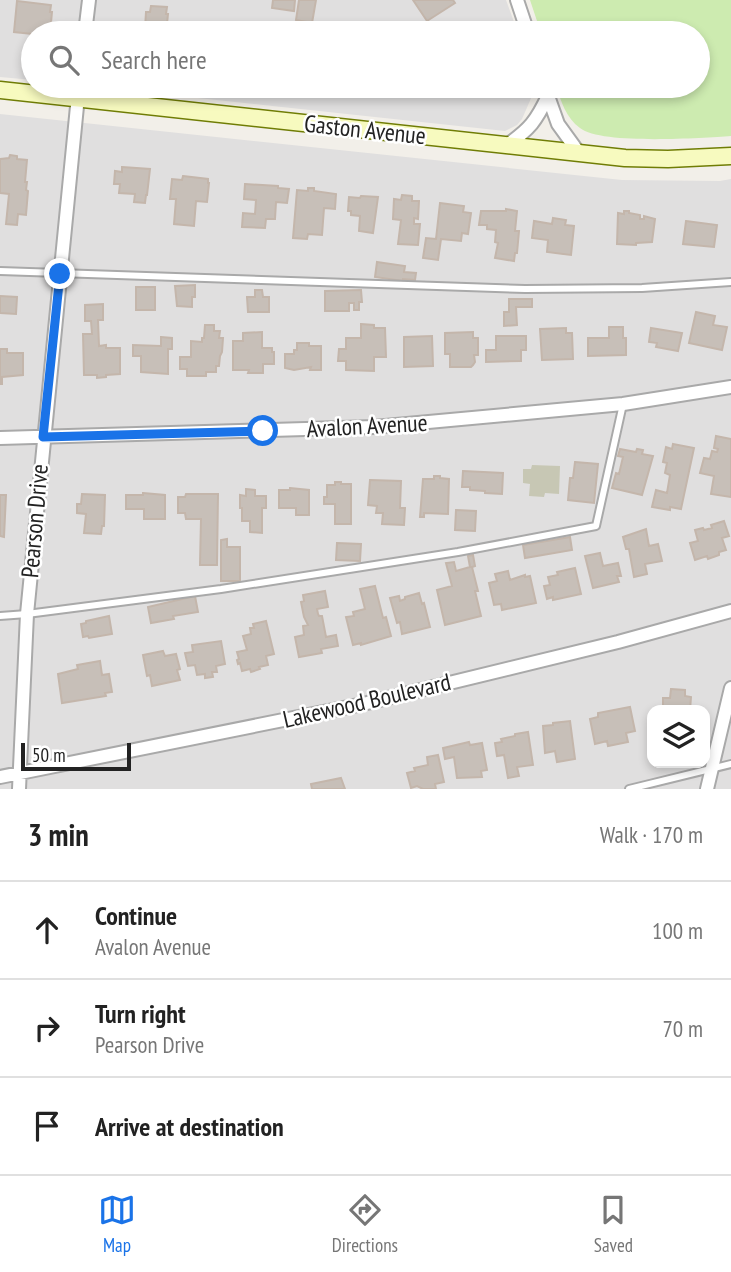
<!DOCTYPE html>
<meta charset="utf-8">
<style>
:root{--surface:#fff;--page:#f6f6f6;--text:#222;--muted:#767676;--line:#e0e0e0;--accent:#1a73e8}
body{margin:0;font-family:"PT Sans Narrow",sans-serif;background:var(--page);color:var(--text)}
.controls{position:absolute;right:21px;bottom:21px;display:grid;overflow:hidden;border-radius:14px;box-shadow:0 4px 10px #0003}
.controls button{width:63px;height:63px;display:grid;place-items:center;padding:0;border:0;border-bottom:2px solid var(--line);background:var(--surface);color:var(--text);font:35px sans-serif}
.scale{position:absolute;left:21px;bottom:18px;width:110px;box-sizing:border-box;padding-left:7px;border:4px solid #222;border-top:0;font-size:19px;line-height:24px;white-space:nowrap;color:#222;-webkit-text-stroke:5px #fff;paint-order:stroke}
.stop{position:absolute;width:21px;height:21px;margin:-16px;border:5px solid #1a73e8;border-radius:50%;background:#fff}
.stop.end{background:#1a73e8;border-color:#fff;box-shadow:0 2px 7px #0008}
.list{margin:0;padding:0;list-style:none}
h2{display:flex;justify-content:space-between;align-items:center;height:91px;margin:0;padding:0 28px;font-size:30px}
h2 small{font-size:23px;font-weight:400;color:var(--muted)}
.list li{display:grid;grid-template-columns:46px 1fr auto;gap:21px;align-items:center;box-sizing:border-box;height:98px;padding:0 28px;border-top:2px solid var(--line)}
.list b{display:block;font-size:26px;white-space:nowrap}
.list p{margin:0;font-size:23px;white-space:nowrap;color:var(--muted)}
.list em{font-size:23px;font-style:normal;color:var(--muted)}
.icon{flex:none;width:38px;height:38px;fill:none;stroke:currentColor;stroke-width:2;stroke-linecap:round;stroke-linejoin:round}
.map{position:relative;flex:none;width:731px;height:789px;overflow:hidden}
.search{position:absolute;background:var(--surface);box-shadow:0 4px 10px #0003;left:21px;right:21px;top:21px;height:77px;display:flex;align-items:center;gap:18px;box-sizing:border-box;padding:0 24px;border-radius:38px;color:var(--muted);font-size:26px}
.sheet{height:385px;background:var(--surface)}
nav{display:flex;justify-content:space-around;align-items:center;box-sizing:border-box;height:98px;border-top:2px solid var(--line);background:var(--surface);font-size:19px;color:var(--muted)}
nav a{display:grid;justify-items:center;gap:4px}
nav .on{color:var(--accent)}
.map>svg:first-child{display:block}
</style>
<div class="map">
<svg width="731" height="789" viewBox="0 0 731 789">
<rect width="100%" height="100%" fill="#f2efe9"/>
<path fill="#e0dfdf" fill-rule="evenodd" d="M0,0H506L518,33H33V80L0,77Z
M86,86H532V96L522,119L517,125L505,131Z
M0,114L622,180L720,181L731,179V789H0ZM652,710H705V763H652Z"/>
<path fill="#c7c7b4" d="M532,465L560,466L559,494L545,493L544,497L529,496L530,484L523,483V469H531Z"/>
<path fill="#cdebb0" d="M530,0H731V136C701,138 601,145 580,128C566,118 561,101 556,86H698V33H541Z"/>
<path fill="#c7bfb8" stroke="#c4b6ab" stroke-width="2" d="M273,0H295L294,11L272,8Z
M299,0H316L312,23L296,20Z
M413,0H453L455,3L427,21Z
M17,1L51,5L50,12H52L50,33L33,34L14,32Z
M151,6L167,7L166,14H168L166,33H131V27L145,29L146,12H150Z
M199,26H220V28H225V33H228H198Z
M270,27L281,28V32L285,33H251V29L270,31Z
M10,155L17,156V159L27,160L25,182H27L26,190L28,191L26,215L18,214L17,225L6,224L9,194L0,193V159L9,158Z
M122,167L150,169L147,195H146L145,203L134,202L135,194L119,193L120,184H114L115,171L122,172Z
M183,176L208,179V183H209L207,202L196,201L194,226L174,224L176,199H170L172,179L182,180Z
M245,184L278,186V188L289,189L287,203L276,202L275,219H266L265,228L242,227L243,213L255,214L256,200L244,199Z
M308,188H314V191L336,194L335,209L324,208L322,235L308,234L307,239L293,238L297,190L308,191Z
M402,195L412,196V201H419L418,219L414,218V224H420L418,245L398,244L401,220L393,219L394,199L401,200Z
M361,196L378,197L373,233L359,231L360,216L351,215V211H348L349,197L360,198Z
M440,203L464,206L463,212L471,213L468,234L462,233L461,241L441,239L438,260L423,258L426,238L436,239Z
M506,209L517,211L515,231H519L517,253H515L514,261L495,258L498,243L495,242L496,230L487,229V225H479L481,211H506Z
M624,211H629V213L640,215V219H644V216L655,219L652,242L636,243V245L617,244L618,213L624,214Z
M553,218L566,220L565,225L574,226L571,255L547,252L548,240L532,238L534,221L552,224Z
M686,221L717,225L714,247L683,244Z
M377,262L405,266L404,272L416,273L415,280L403,279V281L375,277Z
M195,285V297H192V307L177,306L175,286Z
M136,287H155V310H136Z
M255,290H262L263,297H269V312H248L247,297H255Z
M361,290L362,302H359V310H354V303H349V311H325V291Z
M0,296L17,297L16,314L0,313Z
M509,299H532V307H516L517,325L504,326V312H509Z
M103,304V320H98L99,346L106,345V348H120V374L106,375V377L97,378V375H84L83,334H92L91,321H85V305Z
M696,312L715,316L713,325L727,327L722,350L689,343Z
M361,324L374,325V328H385L386,357H374V371L346,370V361H338L339,349H346V338H361Z
M205,325H214V331H220L219,338H223L222,352L220,356L219,366H216V372H206V376H187V369H180V357H191V341L202,342V338H204Z
M609,327H623V338H626V355L588,356V338H609Z
M566,328V333H572L573,359L542,360L540,329Z
M651,328L682,333L678,351L656,347L657,343L649,342Z
M262,332V348H272V352H274V364H263V373H248L249,370H233V341H243V333Z
M473,332V338H478V355H474L475,362L473,365L471,367H450V354H445V333Z
M432,336L433,366L404,367V337Z
M496,336H526V350H521V361L486,362V350H496Z
M161,337L172,338V349H168V374L141,372V356H133V345L161,346Z
M297,343H309V346H321V370H310L311,367L294,370L285,368V354H294V350H297Z
M0,349H7V353H23V375L2,377V384H0Z
M716,436L731,439V497L711,494L714,476L700,473L704,458L710,459L712,451L717,452L718,449L714,448Z
M673,444L694,448L681,509L670,507V510L652,507L656,490L667,493L670,475L665,473L667,463L663,462L666,447L672,449Z
M620,449L636,452L637,449L643,450L642,454L653,456L642,495L612,488L616,473L619,474L623,457L618,456Z
M575,462L598,464L594,503L568,500L570,478H573Z
M463,471L503,473L502,494L485,493V491L470,490V487H462Z
M434,476H440V478L449,479L448,514L424,513V517H420L423,479H434Z
M370,480L401,481L400,508H405L404,525L382,524L383,513H376L377,506L368,505Z
M335,482H341V484H351V524H335V504H324V497H327V485H335Z
M290,488L309,490V515H296V508H279V490H290Z
M246,489L255,490V496H266V508H262V533L250,532V521H242V508H240V495L246,496Z
M143,493L165,495V519H144V509H126V495H143Z
M82,494L105,495L104,526H102L101,534L84,533L86,514L77,513V504H81Z
M186,494H218L217,565H200L201,519H186L185,513H178V497H185Z
M0,495H6L4,537L0,536Z
M456,510L476,511L475,531L455,530Z
M724,521L729,536L722,538L726,550L719,552V555L708,559L707,556L695,560L690,543L698,541L695,530L703,528L704,530L712,528L711,525Z
M646,529L649,546L658,544L662,561L645,564L647,574L634,577L629,549H626L623,537Z
M570,537L572,550L525,558L523,545Z
M227,539V547H240V581H221V540Z
M337,543L361,544L360,561L336,560Z
M600,553L603,566L618,563L621,576H617L619,582L593,588L585,556Z
M473,555L475,566L472,567L478,591H475L481,616L445,625L437,590L452,586L446,563L454,562L456,571L470,567L468,556Z
M575,568L581,594L553,600V597L547,599L544,586L550,585L548,577L558,575L557,572Z
M508,571L510,580L525,575V577L530,576L536,603L502,610L501,604L494,605L489,583L497,581L495,574Z
M375,586L383,618L386,617L391,636L361,645V643L353,645L346,617L354,616L353,612L365,609L360,589Z
M325,591L328,607L317,609L318,614L319,616H322L326,637L336,635L338,646L321,649L322,653L299,657L295,637L304,635L303,626L308,625L304,617L301,602L304,601L303,595Z
M419,593L422,604L424,603L430,627L402,634L400,622L397,623L390,598L399,596L400,601L405,599V597Z
M195,596L198,612L173,616L174,619L151,623L148,607Z
M109,616L112,634L89,638L88,636L83,637L81,624L86,623V621Z
M266,621L274,654L266,656L268,665L259,667L260,669L251,672L250,669L242,671L240,663L238,664L237,660L239,659L237,652L247,650L243,636L251,634L250,628H254L253,624Z
M221,641L225,664L216,666L217,672H212L213,677L205,678V674L197,675L195,665L188,666L185,653L193,652L192,645Z
M163,651L165,656L176,654L180,669L177,670L180,680L152,686L150,675L147,676L143,655Z
M100,661L102,675L109,674L112,692L105,693L106,696L62,703L58,674L78,669L77,665Z
M671,689L685,690V696L691,697L690,710H694H663V698H670Z
M630,707L635,731L626,733L628,742L608,746L607,741L595,744L590,719L598,717V713Z
M570,721L575,759L557,762L555,751L545,753L543,726L553,725V723Z
M528,732L533,765L517,767L519,776L508,778L504,755L497,756L495,743L502,742L501,739L515,736V734Z
M469,742L470,745L482,743L487,770L481,771L482,777L457,778L454,757L445,759L443,748Z
M438,755L444,782L435,784L436,789H423L417,786L411,788L407,773L415,771L414,768L428,765L427,757Z
M341,778L345,789H312L311,784Z"/>
<g fill="none" stroke-linecap="round" stroke-linejoin="round">
<defs>
<path id="lane" d="M0,271L525,289L642,288L731,282
M0,616L27,614L221,589L458,552L596,526L623,404
M629,789L731,764"/>
<path id="street" d="M517,0L528,33
M85,33L89,0
M507,145C530,129 536,121 548,96L558,124L579,153
M0,438L374,427L623,404L731,387
M0,777L363,704L618,642L731,611
M19,789L27,614L79,86
M707,789L731,688"/>
<path id="secondary" d="M0,90L625,158L668,159L731,156"/>
</defs>
<use href="#lane" stroke="#a9a9a9" stroke-width="10"/>
<use href="#street" stroke="#a9a9a9" stroke-width="16"/>
<use href="#secondary" stroke="#707d05" stroke-width="19"/>
<use href="#lane" stroke="#fff" stroke-width="6"/>
<use href="#street" stroke="#fff" stroke-width="12"/>
<use href="#secondary" stroke="#f7fabf" stroke-width="16"/>
</g>
<g fill="none" stroke-linecap="round" stroke-linejoin="round">
<path stroke="#1a73e8" stroke-width="9" d="M60,274L43,437L263,431"/>
</g>
<g text-anchor="middle" stroke-width="5" stroke-linejoin="round" paint-order="stroke">
<g font-size="24" fill="#222" stroke="#fff">
<text transform="translate(365 130) rotate(6)" y="8">Gaston Avenue</text>
<text transform="translate(367 426) rotate(-3)" y="8">Avalon Avenue</text>
<text transform="translate(35 521) rotate(-85)" y="8">Pearson Drive</text>
<text transform="translate(367 701) rotate(-13)" y="8">Lakewood Boulevard</text>
</g>
</g>
</svg>
<div class="controls">
<button><svg class="icon" aria-label="layers" viewBox="0 0 24 24"><path d="M12 4l9 5-9 5-9-5zM3 14l9 5 9-5"/></svg></button>
</div>
<div class="scale">50 m</div>
<div class="stop" style="left:263px;top:431px"></div>
<div class="stop end" style="left:60px;top:274px"></div>
<div class="search"><svg class="icon" aria-label="search" viewBox="0 0 24 24"><circle cx="10" cy="10" r="6"/><path d="M15 15l6 6"/></svg>Search here</div>
</div>
<section class="sheet">
<h2>3 min<small>Walk · 170 m</small></h2>
<ul class="list">
<li><svg class="icon" aria-label="ahead" viewBox="0 0 24 24"><path d="M12 20V5M6 11l6-6 6 6"/></svg><div><b>Continue</b><p>Avalon Avenue</p></div><em>100 m</em></li>
<li><svg class="icon" aria-label="right" viewBox="0 0 24 24"><path d="M7 20v-9h11M14 6l5 5-5 5"/></svg><div><b>Turn right</b><p>Pearson Drive</p></div><em>70 m</em></li>
<li><svg class="icon" aria-label="arrive" viewBox="0 0 24 24"><path d="M6 21V4h12l-3 4 3 4H6"/></svg><div><b>Arrive at destination</b></div></li>
</ul>
</section>
<nav>
<a class="on"><svg class="icon" aria-label="map" viewBox="0 0 24 24"><path d="M3 6l6-2 6 2 6-2v14l-6 2-6-2-6 2zM9 4v14M15 6v14"/></svg>Map</a>
<a><svg class="icon" aria-label="directions" viewBox="0 0 24 24"><path d="M12 3l9 9-9 9-9-9zM9 14v-3h6M13 9l2 2-2 2"/></svg>Directions</a>
<a><svg class="icon" aria-label="saved" viewBox="0 0 24 24"><path d="M7 4h10v16l-5-4-5 4z"/></svg>Saved</a>
</nav>
